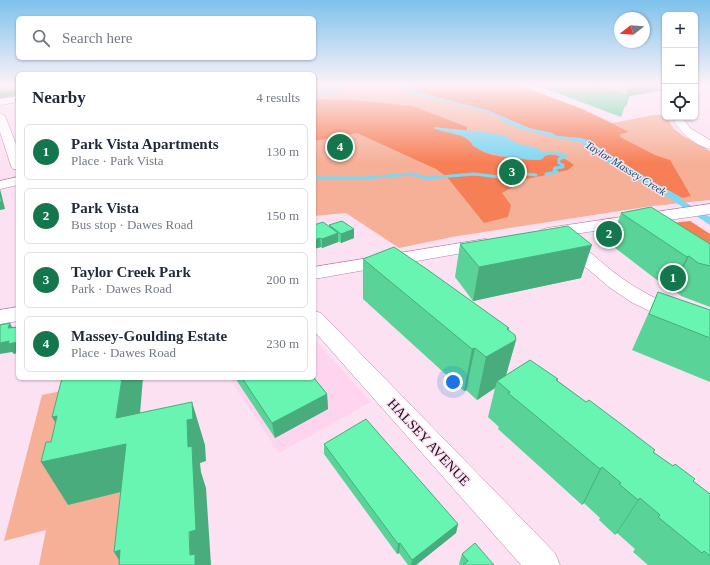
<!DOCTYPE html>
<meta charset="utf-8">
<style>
:root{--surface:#fff;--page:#f2f2f3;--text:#1f2937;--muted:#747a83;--line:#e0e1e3;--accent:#13764d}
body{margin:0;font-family:"Times New Roman",serif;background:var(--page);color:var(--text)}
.controls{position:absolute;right:12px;top:12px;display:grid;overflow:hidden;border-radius:6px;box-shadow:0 1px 3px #0004}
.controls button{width:36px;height:36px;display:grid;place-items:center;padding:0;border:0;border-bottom:1px solid var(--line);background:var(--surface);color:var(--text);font:20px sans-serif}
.compass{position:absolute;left:614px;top:12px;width:36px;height:36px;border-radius:50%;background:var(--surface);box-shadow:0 1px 3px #0004;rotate:253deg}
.you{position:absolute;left:453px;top:382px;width:14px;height:14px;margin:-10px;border:3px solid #fff;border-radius:50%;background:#1a73e8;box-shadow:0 0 0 6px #1a73e833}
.badge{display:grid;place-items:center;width:26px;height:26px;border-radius:50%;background:var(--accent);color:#fff;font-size:13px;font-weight:700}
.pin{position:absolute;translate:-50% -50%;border:2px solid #fff;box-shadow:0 1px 4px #0006}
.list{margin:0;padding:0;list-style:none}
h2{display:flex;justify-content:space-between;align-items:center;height:52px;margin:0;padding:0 16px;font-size:17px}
h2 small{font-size:13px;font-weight:400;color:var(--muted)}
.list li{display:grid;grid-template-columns:26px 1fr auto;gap:12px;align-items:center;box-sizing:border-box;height:56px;margin:0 8px 8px;padding:0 8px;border:1px solid var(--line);border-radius:6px}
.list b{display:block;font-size:15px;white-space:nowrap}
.list p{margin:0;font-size:13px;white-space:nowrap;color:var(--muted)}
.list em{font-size:13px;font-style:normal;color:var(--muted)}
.icon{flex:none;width:22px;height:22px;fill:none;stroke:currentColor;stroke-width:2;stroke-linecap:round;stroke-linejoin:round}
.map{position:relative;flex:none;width:710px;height:565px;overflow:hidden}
.search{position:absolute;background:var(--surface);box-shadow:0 1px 3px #0004;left:16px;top:16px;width:300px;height:44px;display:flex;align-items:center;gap:10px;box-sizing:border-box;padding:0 14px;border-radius:6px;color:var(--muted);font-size:15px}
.panel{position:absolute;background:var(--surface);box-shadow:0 1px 3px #0004;left:16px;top:72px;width:300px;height:308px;border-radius:6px}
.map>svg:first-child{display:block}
</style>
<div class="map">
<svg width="710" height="565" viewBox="0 0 710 565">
<rect width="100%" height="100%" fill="#fce1f2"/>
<path fill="#ffd4ef" d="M314,339L371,402L279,453L229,378H314Z"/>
<path fill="#f6b098" d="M314,84H516L582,109L613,123L653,115H665L674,129L685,137L710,151V200L652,206L452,237L399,248L346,213L314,216Z
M80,387L150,485L140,565H39L46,530L4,541L42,395Z"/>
<path fill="#f77f56" d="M404,84H516L582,109L629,132L621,134L620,137L655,155L670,160L691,196L682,198L650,180L589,141L581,138L557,136L552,133L529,128L487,110L416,92Z
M314,99L353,100L413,106L467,127V131L435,128C440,132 451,131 458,134C468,137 471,145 480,150C490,157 527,160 540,160C551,149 562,157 574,165L568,170L527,179L502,193L511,205L508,217L484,223L447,177L436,169L357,133L314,141Z
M690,221L710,234V249L672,223Z"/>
<path fill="#7dd7f2" d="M314,84C325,83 335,85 345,84L341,87L342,90L332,92V95L326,96L327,94L314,92V88L326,92L333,88L324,86V88L314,87Z
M398,84H404L416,92L487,110L529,128L552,133L557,136L581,138L589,141L650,180L682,198L680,199L710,217V225L663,194L611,165L580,142L560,139L517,128L505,123L498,117L485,112L452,103L411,94L402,90Z
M434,127L492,133L505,136L516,143L537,148L539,150L548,154L543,157L544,158L540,160L513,158L485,152L473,146L470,140L462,136L435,129Z"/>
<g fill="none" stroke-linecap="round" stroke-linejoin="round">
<path stroke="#7dd7f2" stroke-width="3" d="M546,153H557L566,156L559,159V163L563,165V167L555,168L554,170L557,172L546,174
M314,178H365L411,174L427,178L474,174L508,178L513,177L512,174L514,173L536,175"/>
<defs>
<path id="minor" d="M695,84H700L703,89L698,98L695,99Z
M0,113L5,116L18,149V170L13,169L11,166L0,132Z
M672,117H682L690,128L710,140V149C694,145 679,132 672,117Z
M18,177V185L0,189V181Z
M710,204V214L547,238L541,236L539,233L541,230L547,228Z
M567,237L573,238C590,252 606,267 623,279C650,298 680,310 710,320V335L666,319L631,302L609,287L561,246L559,242L561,238Z
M485,239L491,240L494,244L491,248L314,279V267Z
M18,307V321L0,324V310Z
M314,311L321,313L555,553L560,565H521L314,331Z"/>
<path id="major" d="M18,96V102L0,105V99Z"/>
</defs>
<use href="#minor" stroke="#b97ea6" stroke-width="1"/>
<use href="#major" stroke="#b97ea6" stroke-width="1"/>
<use href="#minor" fill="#fff" fill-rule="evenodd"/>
<use href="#major" fill="#fff" fill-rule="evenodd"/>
</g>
<path fill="#59d398" d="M536,84H665V90L629,96L626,106H625L621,117L536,85Z
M621,213L710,244V307L681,296L673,289L670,290L610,244Z
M314,225L329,227V225L354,238L341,243L338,241V242L322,248L321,247L314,249Z
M460,244L581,278L473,301L455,277Z
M363,259L509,328V330L516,340L506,375L558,379V381L710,494V565H648L633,552L635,549L617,533L615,535L599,520L600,518L584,503L582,505L498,429L499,427L488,417L495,388L477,400L466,390L464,391L363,299Z
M658,292L710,310V382L632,350Z
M235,378H314L327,394L328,409L275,438Z
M324,444L458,524L456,533L416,565H408L399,553L397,554L324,454Z
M462,554L494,565H460L459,564Z"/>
<path fill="#48ac7c" d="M624,84H665V90L629,96L626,106H625L628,96Z
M17,90L18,95L0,98V92Z
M0,189L5,209L0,210Z
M354,229V238L341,243V234Z
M338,233V242L322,248V239Z
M320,238L321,247L314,249V240Z
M592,245L581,278L473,301L479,267Z
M689,256L673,289L670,290L687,257Z
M10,323L15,333L8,328Z
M509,328L504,347L516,340L504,382L497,381L495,388L477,400L486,357L507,329Z
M9,341L18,342V353L14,354L12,352L0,354V343Z
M475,348L466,390L464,391L472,349Z
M122,378H143L136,461L116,418Z
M327,394L328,409L275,438L272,423Z
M192,402L205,445L206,461L200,463L201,472L206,488L211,565H194L190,555L187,420Z
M57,416L126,444L145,486L68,505L41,462L74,455L52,417Z
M602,467L584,503L582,505L600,469Z
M640,498L617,533L615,535L638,500Z
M458,524L456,533L416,565H411L412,560Z
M400,543L399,553L397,554L398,544Z
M120,550L122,565L114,552Z"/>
<path fill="#67f5b1" stroke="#48ac7c" d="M0,84H18V104L15,99L18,97L17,90L0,92Z
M590,84H626V85L632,87L627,88L628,96Z
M0,194L2,202H0Z
M651,207L710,244V266L698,263L689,256L687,257L621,213Z
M342,221L354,229L341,234L329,225Z
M323,222L338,233L322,239L320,238L314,240V225Z
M568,226L592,245L479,267L460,244Z
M394,247L428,270L509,328L507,329L515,335L516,340L486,357L475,348L472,349L363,259Z
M658,292L710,310V338L649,314Z
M10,323L8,328L18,327V342L8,344L9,341L0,343V325Z
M530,360L558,379L556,380L586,402L589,400L621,424L655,450L653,452L673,466L675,464L695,479L693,481L710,494V556L704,551L702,553L658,517L660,515L640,498L638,500L619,484L621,483L602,467L600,469L508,393L510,392L497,381Z
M62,378H122L116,418L192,402L193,419L187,420L188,447L192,446L196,530L189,532L190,555L195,554V565H119L120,550L114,552L126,444L41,462L46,442H51L57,416L52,417Z
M242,378H314L327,394L272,423Z
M366,419L458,524L412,560L400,543L398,544L324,444Z
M475,543L494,565H463L468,561L462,554Z"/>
<linearGradient id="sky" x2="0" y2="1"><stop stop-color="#7dc2ec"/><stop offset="0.52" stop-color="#fef2f9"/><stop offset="1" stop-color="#fef2f9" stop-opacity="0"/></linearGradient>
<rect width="710" height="163" fill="url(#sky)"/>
<g text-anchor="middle" stroke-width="3" stroke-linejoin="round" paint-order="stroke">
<g font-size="11" font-style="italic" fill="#025568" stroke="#fce1f2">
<text transform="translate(626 168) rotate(32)" y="4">Taylor Massey Creek</text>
</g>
<g font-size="14" fill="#220c1b" stroke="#fce1f2">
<text transform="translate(429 442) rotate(47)" y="5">HALSEY AVENUE</text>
</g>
</g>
</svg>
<div class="controls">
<button>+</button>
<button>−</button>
<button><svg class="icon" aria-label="locate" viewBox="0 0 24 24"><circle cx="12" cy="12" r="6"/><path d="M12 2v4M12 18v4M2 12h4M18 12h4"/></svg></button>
</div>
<svg class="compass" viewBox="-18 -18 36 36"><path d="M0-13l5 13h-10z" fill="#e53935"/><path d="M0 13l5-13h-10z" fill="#747a83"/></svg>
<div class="you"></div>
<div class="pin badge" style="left:673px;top:278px">1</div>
<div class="pin badge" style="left:609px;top:234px">2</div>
<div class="pin badge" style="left:512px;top:172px">3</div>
<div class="pin badge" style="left:340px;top:147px">4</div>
<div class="search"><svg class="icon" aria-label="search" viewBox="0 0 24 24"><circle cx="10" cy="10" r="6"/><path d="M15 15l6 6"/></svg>Search here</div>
<section class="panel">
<h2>Nearby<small>4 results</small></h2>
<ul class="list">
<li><span class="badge">1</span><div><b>Park Vista Apartments</b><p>Place · Park Vista</p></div><em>130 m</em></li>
<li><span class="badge">2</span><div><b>Park Vista</b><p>Bus stop · Dawes Road</p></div><em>150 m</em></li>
<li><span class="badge">3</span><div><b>Taylor Creek Park</b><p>Park · Dawes Road</p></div><em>200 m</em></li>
<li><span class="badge">4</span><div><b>Massey-Goulding Estate</b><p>Place · Dawes Road</p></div><em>230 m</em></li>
</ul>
</section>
</div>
